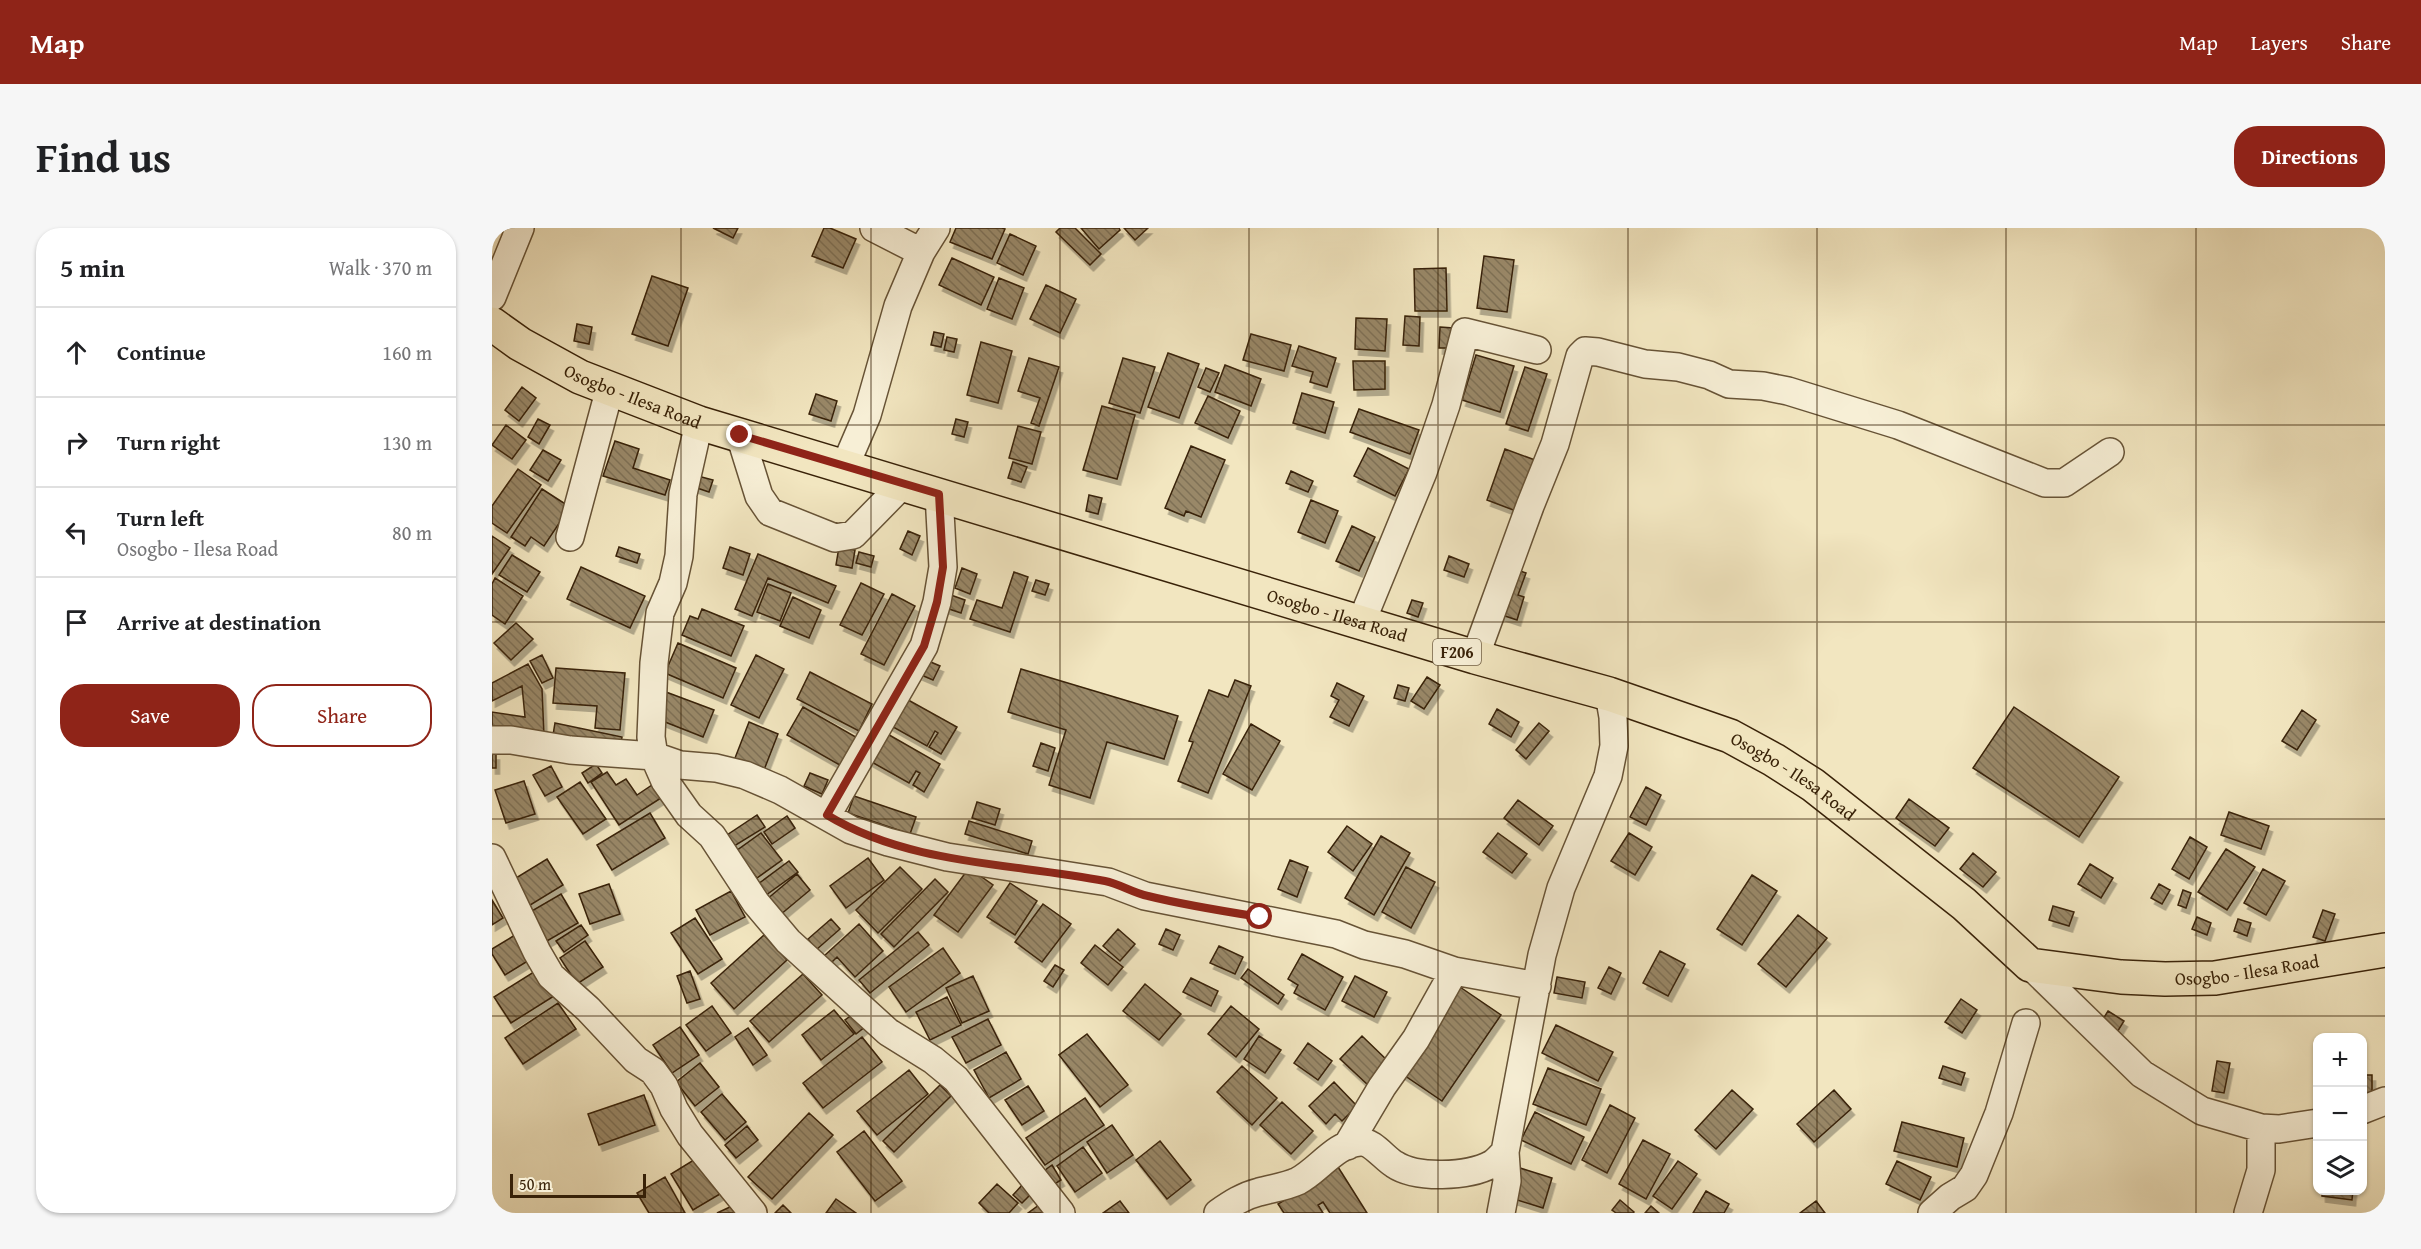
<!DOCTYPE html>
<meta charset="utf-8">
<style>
:root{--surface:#fff;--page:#f6f6f6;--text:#202124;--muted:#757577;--line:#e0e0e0;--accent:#8f2418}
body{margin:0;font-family:"Gentium Book Plus",serif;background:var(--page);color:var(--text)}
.controls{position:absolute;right:18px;bottom:18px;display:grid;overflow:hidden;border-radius:12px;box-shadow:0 2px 4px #0004}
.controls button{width:54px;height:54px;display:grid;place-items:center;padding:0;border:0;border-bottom:2px solid var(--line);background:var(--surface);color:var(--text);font:30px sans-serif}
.scale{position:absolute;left:18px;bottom:15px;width:136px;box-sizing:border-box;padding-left:6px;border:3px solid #392208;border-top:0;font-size:16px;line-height:21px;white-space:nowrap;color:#392208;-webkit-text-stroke:4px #f7efd6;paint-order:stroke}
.stop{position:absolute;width:18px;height:18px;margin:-14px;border:4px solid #8f2418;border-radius:50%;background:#fff}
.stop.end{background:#8f2418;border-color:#fff;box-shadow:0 2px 6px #0008}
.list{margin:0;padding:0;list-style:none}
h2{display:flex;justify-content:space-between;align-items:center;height:78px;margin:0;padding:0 24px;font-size:26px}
h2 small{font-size:20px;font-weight:400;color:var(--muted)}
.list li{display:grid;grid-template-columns:39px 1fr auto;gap:18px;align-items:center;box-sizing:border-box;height:90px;padding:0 24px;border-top:2px solid var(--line)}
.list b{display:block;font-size:22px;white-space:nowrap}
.list p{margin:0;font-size:20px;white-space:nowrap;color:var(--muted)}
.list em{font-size:20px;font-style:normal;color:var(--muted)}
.actions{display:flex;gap:12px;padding:18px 24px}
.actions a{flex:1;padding:14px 0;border:2px solid var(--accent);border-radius:24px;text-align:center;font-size:21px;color:var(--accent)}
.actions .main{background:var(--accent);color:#fff}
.icon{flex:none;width:33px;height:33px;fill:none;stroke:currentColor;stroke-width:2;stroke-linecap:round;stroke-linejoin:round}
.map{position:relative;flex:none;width:1893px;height:985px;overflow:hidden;border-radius:24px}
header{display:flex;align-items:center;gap:36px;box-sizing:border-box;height:84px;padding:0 30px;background:var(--accent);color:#fff}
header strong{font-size:28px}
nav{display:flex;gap:33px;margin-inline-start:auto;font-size:21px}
.intro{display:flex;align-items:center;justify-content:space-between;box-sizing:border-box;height:144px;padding:0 36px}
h1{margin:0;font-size:42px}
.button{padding:15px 27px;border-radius:24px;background:var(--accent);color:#fff;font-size:21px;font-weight:700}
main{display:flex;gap:36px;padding:0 36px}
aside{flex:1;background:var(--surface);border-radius:24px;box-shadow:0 2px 4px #0004}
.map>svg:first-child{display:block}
</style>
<header>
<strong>Map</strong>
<nav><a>Map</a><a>Layers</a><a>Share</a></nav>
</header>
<div class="intro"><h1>Find us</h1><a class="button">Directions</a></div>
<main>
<aside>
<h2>5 min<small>Walk · 370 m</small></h2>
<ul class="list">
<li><svg class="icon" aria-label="ahead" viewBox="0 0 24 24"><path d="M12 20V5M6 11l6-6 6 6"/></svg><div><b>Continue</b></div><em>160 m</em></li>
<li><svg class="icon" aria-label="right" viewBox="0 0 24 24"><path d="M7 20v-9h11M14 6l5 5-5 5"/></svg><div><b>Turn right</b></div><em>130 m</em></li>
<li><svg class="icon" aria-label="left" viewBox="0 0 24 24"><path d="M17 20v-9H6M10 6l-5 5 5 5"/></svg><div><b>Turn left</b><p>Osogbo - Ilesa Road</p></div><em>80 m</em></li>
<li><svg class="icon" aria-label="arrive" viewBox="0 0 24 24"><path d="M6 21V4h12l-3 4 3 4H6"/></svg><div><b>Arrive at destination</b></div></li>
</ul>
<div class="actions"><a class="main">Save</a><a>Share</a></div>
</aside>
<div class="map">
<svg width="1893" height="985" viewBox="0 0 1893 985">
<defs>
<pattern id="building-back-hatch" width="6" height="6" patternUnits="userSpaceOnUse" patternTransform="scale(1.5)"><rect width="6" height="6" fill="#998868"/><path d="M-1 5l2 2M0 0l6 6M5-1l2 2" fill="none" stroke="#7e6f54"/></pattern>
<filter id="shadow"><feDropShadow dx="3.5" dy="6" stdDeviation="0" flood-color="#0004"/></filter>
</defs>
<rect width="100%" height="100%" fill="#f2e6c0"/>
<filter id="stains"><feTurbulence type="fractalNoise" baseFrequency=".00333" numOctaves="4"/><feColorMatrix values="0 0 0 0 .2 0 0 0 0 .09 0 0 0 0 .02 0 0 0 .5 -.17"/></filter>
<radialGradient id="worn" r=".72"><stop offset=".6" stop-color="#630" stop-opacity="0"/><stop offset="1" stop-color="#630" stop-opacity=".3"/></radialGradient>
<path fill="url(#building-back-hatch)" stroke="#392208" stroke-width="1.5" filter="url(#shadow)" d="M221,0H246L241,10Z
M332,0H338L364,11L351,40L320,28Z
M464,0H510L513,1L500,31L458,14Z
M568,0H583L609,26L598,37L564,4Z
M589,0H627L628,2L607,21Z
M632,0H656L643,12Z
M518,6L544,18L531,47L505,35Z
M992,28L1022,32L1015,84L985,80Z
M460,30L502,49L489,77L447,57Z
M954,40L955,83H923L922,41Z
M160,48L196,60L176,118L140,106Z
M507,50L532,60L520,91L495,81Z
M554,57L584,71L568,105L538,91Z
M913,88L928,89L927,118L911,117Z
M864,90L895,91L893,123L863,121Z
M85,96L100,99L97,116L82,113Z
M948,99L961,100L960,120H947Z
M442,104L452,106L449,119L439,117Z
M759,106L799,117L792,143L751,132Z
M455,109L465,111L462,124L452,122Z
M489,114L520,123L506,175L475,167Z
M807,118L844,130L835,159L818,154L821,144L800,138Z
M676,125L707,136L687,190L656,179Z
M984,127L1022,138L1008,184L970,172Z
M537,130L567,139L547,198L539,195L548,170L526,163Z
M631,130L663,139L648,185L617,175Z
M861,133H893V161L862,162Z
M733,137L769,151L759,178L723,164Z
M1033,139L1055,146L1036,203L1014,196Z
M714,140L727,145L718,164L706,159Z
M30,159L44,170L27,193L13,182Z
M810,165L842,174L833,205L801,195Z
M324,166L345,173L339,193L317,186Z
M716,168L748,183L736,210L703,195Z
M610,178L643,187L625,251L591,242Z
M867,181L927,202L918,226L858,204Z
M46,191L58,197L47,216L36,209Z
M464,191L476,194L472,209L460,206Z
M14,197L34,212L20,231L0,217Z
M526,198L549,204L540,236L517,230Z
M123,213L147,221L141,240L178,252L173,267L111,248Z
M699,218L733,232L709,289L694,283L692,288L673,280Z
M876,220L917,241L903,268L862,248Z
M1013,221L1043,232L1024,283L995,272Z
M51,222L69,232L56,253L38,242Z
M521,234L535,239L529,254L516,250Z
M26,241L49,257L15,305L0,295V278Z
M799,243L821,253L816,264L794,255Z
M202,247L221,252L217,264L199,258Z
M50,261L78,279L52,318L39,309L33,318L19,309Z
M597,267L610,270L606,286L594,283Z
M819,272L846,283L833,315L806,304Z
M860,298L883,309L867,343L844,333Z
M416,303L428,308L420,327L408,321Z
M0,308L18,320L0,346Z
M127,319L148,326L145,335L124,328Z
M238,319L258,326L251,347L231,340Z
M347,319L363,322L360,340L344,337Z
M367,324L382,328L379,339L364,335Z
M266,326L344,358L336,375L276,350L260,388L243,381Z
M20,327L48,344L35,364L7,347Z
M957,328L977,336L972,349L952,342Z
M89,339L153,368L138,400L75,371Z
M470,340L485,346L478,366L463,360Z
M1020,340L1034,345L1026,367L1032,369L1025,392L1004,385Z
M522,344L536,349L518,404L478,391L485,372L510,380Z
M3,350L31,368L13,396L0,387V356Z
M544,352L557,356L553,367L540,363Z
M369,355L392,366L370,407L348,397Z
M276,356L299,365L288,393L265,384Z
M400,366L423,378L392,437L369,426Z
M456,366L473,372L469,385L451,379Z
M301,369L329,382L317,410L288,398Z
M920,372L931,375L926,389L915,385Z
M210,381L252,398L239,428L190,407L198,388L206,391Z
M24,395L41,411L19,432L2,415Z
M186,415L244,440L231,470L173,445Z
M50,427L61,450L50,455L38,433Z
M264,427L292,441L267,490L239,477Z
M434,432L448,438L441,452L427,446Z
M36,436L50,461L52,508L0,501V484L33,489L30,458L0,473V455Z
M64,440L133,445L128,502L103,500L105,478L61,475Z
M529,441L686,488L672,531L615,514L598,570L557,557L574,502L516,484Z
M318,444L380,476L367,503L305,471Z
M935,449L948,457L932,481L919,473Z
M743,452L759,458L716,565L686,553L701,514L697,513L717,462L736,469Z
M845,455L872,468L857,498L838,489L847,472L839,468Z
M906,457L917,460L913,473L902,470Z
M174,464L222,482L211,509L163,490Z
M409,468L465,499L449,526L437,519L446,505L443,503L435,518L394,495Z
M311,479L369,512L353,540L295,507Z
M1522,479L1627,549L1587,609L1481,540Z
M1005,481L1027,494L1019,509L997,496Z
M1810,482L1824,492L1805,522L1790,513Z
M257,494L286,506L272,542L243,530Z
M63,495L130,509L128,520L61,507Z
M1047,495L1057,503L1034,531L1024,522Z
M759,496L788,513L760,562L731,546Z
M392,504L448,536L432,564L421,557L428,545L424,543L417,555L376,532Z
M549,515L563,520L556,543L541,538Z
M0,526H4V540H0Z
M104,536L110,545L96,555L90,545Z
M59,538L70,559L53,568L41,547Z
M115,544L124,557L134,551L145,567L160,557L169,570L127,597L99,554Z
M318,545L336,552L330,566L312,558Z
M32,553L43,586L14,595L3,562Z
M88,554L114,591L91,606L65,569Z
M1154,559L1169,567L1154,597L1138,589Z
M362,568L424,589L418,606L356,585Z
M1417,571L1457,600L1443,618L1404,590Z
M1026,572L1061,598L1047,617L1012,590Z
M485,574L508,581L503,597L480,590Z
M1737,584L1777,598L1769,621L1729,607Z
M158,585L173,610L120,642L105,617Z
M265,587L273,599L239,620L232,609Z
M295,588L303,600L280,616L272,604Z
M477,593L540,613L536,626L473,606Z
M855,598L880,616L861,643L836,624Z
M269,605L290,632L265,650L244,623Z
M1006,605L1035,626L1020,645L991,624Z
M1137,605L1160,619L1143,647L1119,633Z
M889,608L918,625L882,687L853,670Z
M1698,609L1715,619L1697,651L1680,641Z
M1734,621L1763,639L1735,682L1706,664Z
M1481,625L1504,644L1491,659L1468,641Z
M376,630L392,652L354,680L338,658Z
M55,631L71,657L35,679L19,653Z
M798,632L816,639L805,669L786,661Z
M297,633L306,644L270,670L262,659Z
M1598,636L1621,650L1609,670L1586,656Z
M408,639L430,661L386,705L364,682Z
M914,639L943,654L919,700L890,684Z
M477,640L501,657L466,704L442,687Z
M1771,641L1793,653L1774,687L1752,675Z
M305,646L318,662L288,687L274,672Z
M1260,647L1285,663L1250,717L1225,701Z
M443,651L456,664L402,719L389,706Z
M518,655L545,673L523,707L495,689Z
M117,656L128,686L98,696L87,666Z
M1667,656L1678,662L1670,676L1659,670Z
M1691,662L1699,665L1694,680L1686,677Z
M239,663L253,689L218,707L204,682Z
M69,666L86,695L55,713L38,684Z
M0,672L11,690L0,697Z
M551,676L579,696L550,734L523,714Z
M1561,678L1582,684L1577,698L1557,692Z
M1831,682L1843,686L1833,713L1821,709Z
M1306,687L1335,710L1294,759L1266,736Z
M1705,689L1719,695L1715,707L1700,701Z
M203,690L230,731L206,746L179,705Z
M339,691L348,701L324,722L316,711Z
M1746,691L1759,695L1755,708L1742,703Z
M367,696L391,723L363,749L345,729L339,735L332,728Z
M89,697L96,707L72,724L64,713Z
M626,701L643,716L628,733L611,718Z
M674,701L688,707L681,722L667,716Z
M426,704L437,717L378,765L367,752Z
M23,707L39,731L13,747L0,726V721Z
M272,707L295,732L242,781L219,755Z
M93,713L111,739L85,756L68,730Z
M603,717L631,739L616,757L589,735Z
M727,718L751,729L743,746L718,735Z
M451,720L468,745L414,784L397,759Z
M1168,723L1193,736L1176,768L1151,755Z
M810,726L851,749L833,782L802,765L806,757L796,751Z
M563,737L572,742L561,759L552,753Z
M1117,739L1129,745L1119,766L1106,760Z
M756,741L792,767L786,776L749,750Z
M45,742L62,768L19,795L2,769Z
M198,743L208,771L195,775L185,748Z
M311,746L330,767L277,814L258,793Z
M481,748L497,783L470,795L454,760Z
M863,748L895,764L882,789L850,773Z
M1065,749L1093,754L1090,770L1062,765Z
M699,750L726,763L719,778L691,764Z
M653,756L689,786L667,812L631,783Z
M965,757L1009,787L950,873L906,843Z
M455,769L469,797L438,812L424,784Z
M1469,771L1485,782L1470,805L1453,794Z
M66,775L84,801L31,836L13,810Z
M220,778L239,805L214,823L194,797Z
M739,778L767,801L744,829L716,806Z
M342,782L362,806L329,832L310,807Z
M1616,783L1632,793L1624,806L1608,796Z
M364,784L374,798L364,806L353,792Z
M496,791L509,817L474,835L460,809Z
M1064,797L1121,824L1106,853L1050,825Z
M188,799L207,827L180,845L161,817Z
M256,800L275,827L261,837L243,809Z
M595,806L636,857L608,879L567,827Z
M767,808L789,822L773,845L752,831Z
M870,808L898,835L876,857L848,831Z
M370,809L390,834L331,880L311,855Z
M816,815L840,833L826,852L802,835Z
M514,824L529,851L497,870L482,842Z
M1725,833L1738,835L1732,865L1720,863Z
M208,835L227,859L203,878L184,854Z
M750,838L785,870L760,897L725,864Z
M1451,838L1473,845L1469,857L1447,850Z
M1056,840L1109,861L1094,897L1041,876Z
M417,842L436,866L385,907L365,883Z
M1870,847H1880V865H1870Z
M842,854L865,878L850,893L843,886L834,896L817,878Z
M448,857L459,868L402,924L391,913Z
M536,858L552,883L530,897L513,872Z
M1240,862L1261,881L1224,921L1203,902Z
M1342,862L1359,881L1322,914L1305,896Z
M230,866L254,894L233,912L209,884Z
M152,867L163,897L107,917L96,886Z
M593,870L612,897L553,937L534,910Z
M790,874L821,903L799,926L768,897Z
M1118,877L1143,890L1115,945L1090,932Z
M1043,884L1092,909L1079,936L1029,912Z
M317,885L341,907L280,971L256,949Z
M1410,894L1472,910L1465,939L1402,923Z
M620,897L641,927L615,945L595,914Z
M255,898L266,912L244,930L233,917Z
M372,903L410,953L383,973L345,924Z
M1151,912L1178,926L1154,971L1127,956Z
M668,913L699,952L675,971L644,932Z
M591,919L610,945L583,964L565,938Z
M205,930L228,966L201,982L179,946Z
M1186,933L1205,946L1180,981L1161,968Z
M1405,933L1439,949L1428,972L1394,956Z
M560,937L569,952L558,959L549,945Z
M846,939L875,985H838L831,974L826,977L831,985H792L786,976Z
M1028,940L1060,950L1051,980L1019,970Z
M173,949L193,985H157L145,965Z
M505,956L526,975L517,985H497L487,975Z
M531,956L540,965L530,975L521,967Z
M1830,962H1861L1860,972L1830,968Z
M1214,963L1237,976L1232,985H1201Z
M344,971L364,985H334Z
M1128,972L1142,984L1141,985H1124L1120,982Z
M628,973L637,985H611Z
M1324,973L1333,985H1308Z
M291,977L299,985H283Z
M547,977L554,985H536Z
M240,978L243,985H225Z
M1159,978L1167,985H1153Z"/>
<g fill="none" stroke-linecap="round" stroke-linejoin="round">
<defs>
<path id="minor" d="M382,0L429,24
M0,69L28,0
M207,195L191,266L187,328L181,355L168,385L162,435L159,509L162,528L173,553L197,587L220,608L264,675L296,713L396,804L441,832L464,851L569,985
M248,207L267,268L278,284L343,310L361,307L412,255
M353,238L375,187L406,78L429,24L444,0
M78,309L118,160
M869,395L931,244L954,177L973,104L1045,122
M983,429L1038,278L1063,216L1088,128L1093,123L1106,124L1153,136L1186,139L1217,147L1237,156L1271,158L1296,163L1406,197L1553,255H1572L1618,224
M0,512H19L78,522L162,528L188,537L224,540L253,547L288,562L359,602L396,614L455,629L616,654L653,668L844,706L872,717L913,726L962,743L1045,758
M335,587L432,418L445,374L451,339L447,266
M0,630L45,724L59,748L96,781L144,832L161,843L172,858L182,881L198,907L261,985
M1538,737L1650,846L1710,883L1769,900L1787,901L1826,895
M1870,882L1893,873
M855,918L890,859L924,811L962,743
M726,985C739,976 751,968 767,964C781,960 793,959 806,953C827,942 843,916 868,914C880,913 892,930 902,936C924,951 976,949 1000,936C1005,933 1009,928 1013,924
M1009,985L1015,953L1013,924L1050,727L1069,660L1116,548L1122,518L1121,489L1117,466
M1440,985L1458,969L1473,960L1482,947L1507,885L1534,795
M1756,985L1769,942V900"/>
<g id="major">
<path id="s1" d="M0,96L28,116L88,149L207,195L983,429L1117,466L1238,508L1282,532L1321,557L1472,676L1538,737L1629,749L1673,751L1723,750L1893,722"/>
</g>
</defs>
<use href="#minor" stroke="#675336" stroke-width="30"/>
<use href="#major" stroke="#392208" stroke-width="36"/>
<use href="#minor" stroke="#f7efd6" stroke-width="27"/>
<use href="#major" stroke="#f2e6c0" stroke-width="33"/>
</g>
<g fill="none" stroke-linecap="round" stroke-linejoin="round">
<path stroke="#8f2418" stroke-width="8" d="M248,207L447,266L451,339L445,374L432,418L335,587C417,637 521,635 613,653C628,656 641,665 656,668C692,677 730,683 768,689"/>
</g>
<path fill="none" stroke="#392208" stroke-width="1.5" stroke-opacity="0.55" d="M189,0V985M379,0V985M568,0V985M757,0V985M946,0V985M1136,0V985M1325,0V985M1514,0V985M1704,0V985M0,197H1893M0,394H1893M0,591H1893M0,788H1893"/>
<g text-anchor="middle" stroke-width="5" stroke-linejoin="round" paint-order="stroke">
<rect fill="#f7efd6" stroke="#726046" stroke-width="1.5" x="941" y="411" width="48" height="26" rx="4.5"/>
<g font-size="16" font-weight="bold" fill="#392208">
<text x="965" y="430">F206</text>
</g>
<g font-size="18" fill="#392208" stroke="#f7efd6">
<text dy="6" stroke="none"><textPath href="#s1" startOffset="159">Osogbo - Ilesa Road</textPath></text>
<text dy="6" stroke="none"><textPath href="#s1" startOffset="897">Osogbo - Ilesa Road</textPath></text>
<text dy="6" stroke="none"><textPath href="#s1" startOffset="1383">Osogbo - Ilesa Road</textPath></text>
<text dy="6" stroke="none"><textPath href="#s1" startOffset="1905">Osogbo - Ilesa Road</textPath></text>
</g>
</g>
<rect width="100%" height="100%" filter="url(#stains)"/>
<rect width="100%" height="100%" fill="url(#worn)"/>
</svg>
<div class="controls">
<button>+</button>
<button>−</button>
<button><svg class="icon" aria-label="layers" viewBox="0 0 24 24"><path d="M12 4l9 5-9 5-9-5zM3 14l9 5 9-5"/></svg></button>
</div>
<div class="scale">50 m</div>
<div class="stop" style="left:768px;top:689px"></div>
<div class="stop end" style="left:248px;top:207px"></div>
</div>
</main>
